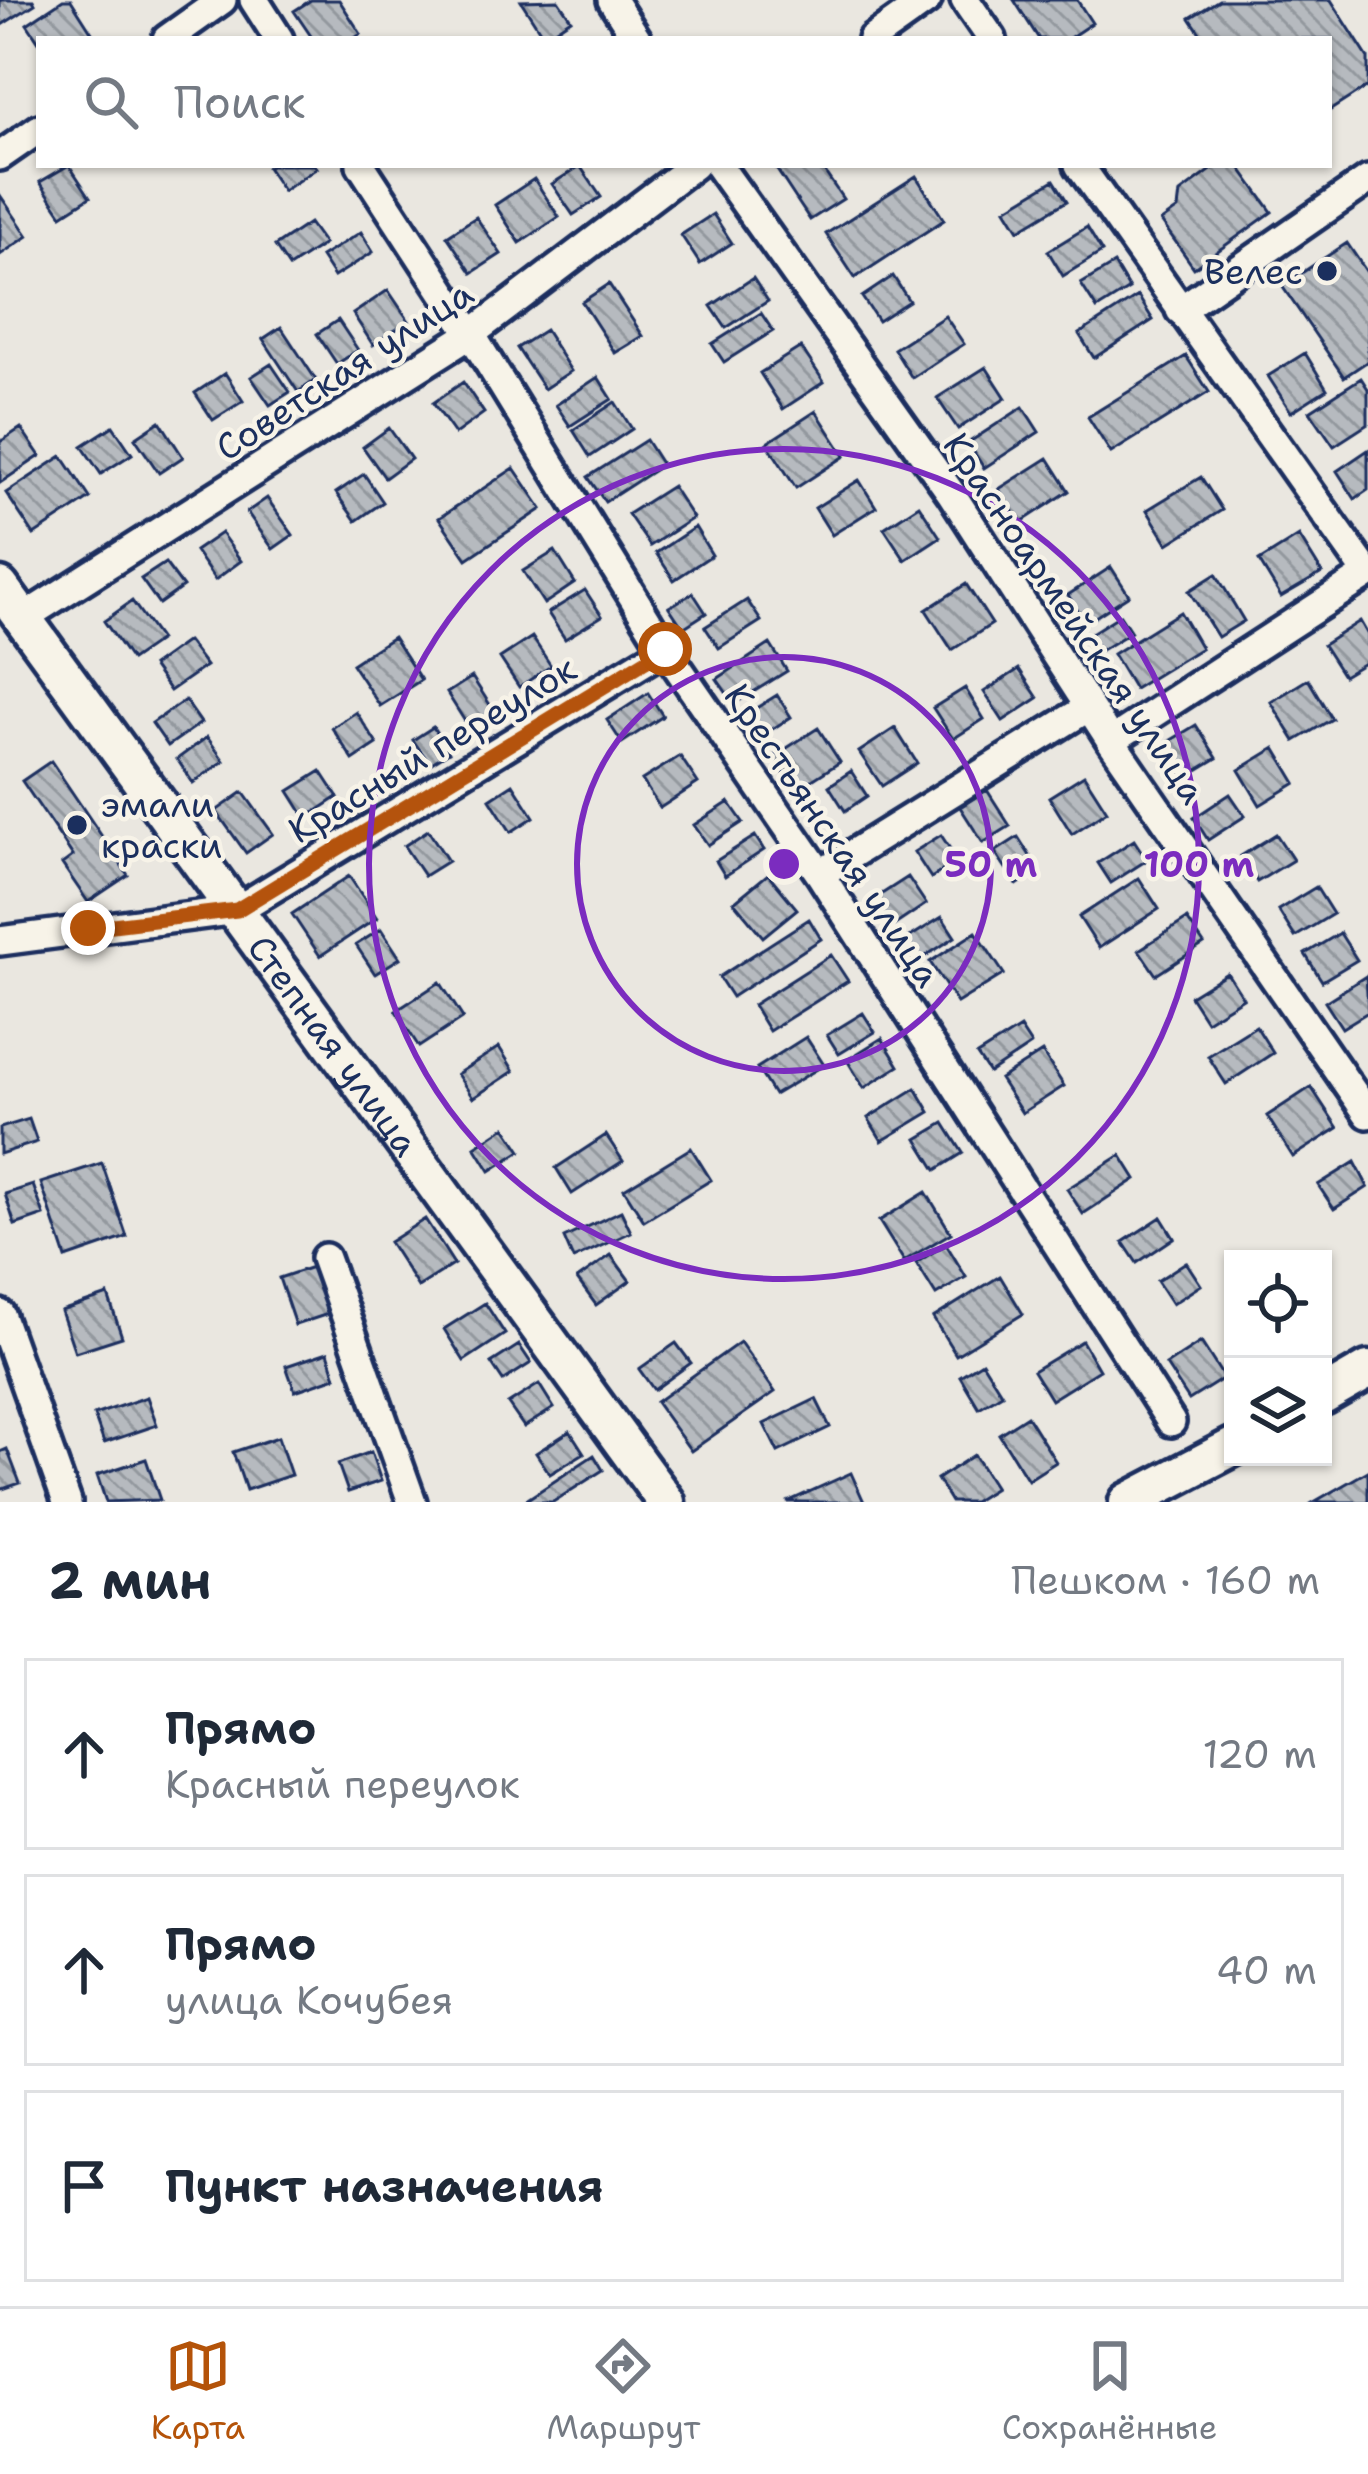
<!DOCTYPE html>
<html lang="ru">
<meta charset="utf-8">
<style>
:root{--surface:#fff;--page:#f2f2f3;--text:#1f2937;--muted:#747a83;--line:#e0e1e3;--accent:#b45309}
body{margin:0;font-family:"Shantell Sans",sans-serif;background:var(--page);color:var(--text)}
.controls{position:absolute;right:36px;bottom:36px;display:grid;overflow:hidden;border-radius:0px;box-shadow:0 3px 9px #0004}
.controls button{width:108px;height:108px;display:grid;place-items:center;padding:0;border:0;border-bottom:3px solid var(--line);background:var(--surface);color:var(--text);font:60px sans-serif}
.stop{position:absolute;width:36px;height:36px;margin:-27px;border:9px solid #b45309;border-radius:50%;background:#fff}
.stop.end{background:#b45309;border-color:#fff;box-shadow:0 3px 12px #0008}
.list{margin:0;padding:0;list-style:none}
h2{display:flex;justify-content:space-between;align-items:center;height:156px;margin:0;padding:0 48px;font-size:51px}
h2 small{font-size:39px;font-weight:400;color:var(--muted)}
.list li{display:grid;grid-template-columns:78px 1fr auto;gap:36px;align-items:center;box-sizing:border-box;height:192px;margin:0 24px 24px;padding:0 24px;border:3px solid var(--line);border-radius:0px}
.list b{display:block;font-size:45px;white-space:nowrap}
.list p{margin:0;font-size:39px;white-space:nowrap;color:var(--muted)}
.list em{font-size:39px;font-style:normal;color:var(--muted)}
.icon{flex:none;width:66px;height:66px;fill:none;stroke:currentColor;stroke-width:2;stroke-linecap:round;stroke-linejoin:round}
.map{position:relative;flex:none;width:1368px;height:1502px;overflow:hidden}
.search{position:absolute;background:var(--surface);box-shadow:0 3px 9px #0004;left:36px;right:36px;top:36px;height:132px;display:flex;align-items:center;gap:30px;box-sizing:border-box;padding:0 42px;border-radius:0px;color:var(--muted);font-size:45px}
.sheet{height:804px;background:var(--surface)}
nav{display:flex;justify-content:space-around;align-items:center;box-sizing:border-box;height:168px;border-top:3px solid var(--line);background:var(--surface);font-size:33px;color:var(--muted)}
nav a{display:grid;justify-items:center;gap:6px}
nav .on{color:var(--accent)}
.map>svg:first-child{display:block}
</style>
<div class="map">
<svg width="1368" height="1502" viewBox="0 0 1368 1502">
<defs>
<pattern id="building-back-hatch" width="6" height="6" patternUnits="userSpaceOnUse" patternTransform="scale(3)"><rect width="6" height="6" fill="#b6babf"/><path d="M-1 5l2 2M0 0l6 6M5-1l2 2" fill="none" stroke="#93989e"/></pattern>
</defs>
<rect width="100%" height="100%" fill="#eae7e0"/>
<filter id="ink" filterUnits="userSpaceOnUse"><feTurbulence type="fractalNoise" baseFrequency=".00833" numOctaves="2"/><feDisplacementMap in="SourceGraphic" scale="24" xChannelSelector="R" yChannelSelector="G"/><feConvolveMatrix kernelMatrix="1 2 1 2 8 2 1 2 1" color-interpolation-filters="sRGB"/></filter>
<g filter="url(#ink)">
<path fill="url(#building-back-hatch)" stroke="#1b2f5e" stroke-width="3" d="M0,0H33L35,4L0,26Z
M63,0H71L94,36L39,42L27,24Z
M311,0H339L361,34L353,39H313L294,11Z
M558,0L571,19L544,37L521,1Z
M1014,0H1077L1092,23L1068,39H1039Z
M1219,0H1331L1368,58V86L1329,111V39H1204L1190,18Z
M69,165L90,197L62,215L40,182Z
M271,165H314L317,168L283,191L267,167Z
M785,165H820L843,199L810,220L777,170Z
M1218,165L1239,166L1272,212L1194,268L1161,221L1178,209L1180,193Z
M580,166L601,197L573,215L552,184Z
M916,176L944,220L855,278L826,234Z
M534,179L559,217L520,243L495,205Z
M1054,180L1067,201L1019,230L1006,209Z
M0,195L28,236L0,255Z
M713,214L732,243L700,264L681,235Z
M476,217L501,254L472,273L447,236Z
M309,223L324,244L289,267L275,246Z
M1087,227L1102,252L1063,276L1048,251Z
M361,232L373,252L334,277L321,257Z
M1347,243L1368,274V361L1344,377L1282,286Z
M1114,264L1129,289L1097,309L1081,284Z
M893,276L909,301L878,321L862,297Z
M753,278L768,301L726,328L711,306Z
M609,284L643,336L615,353L582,302Z
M388,290L409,321L373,345L353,314Z
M1138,296L1153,320L1094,358L1079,334Z
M761,313L773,331L724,362L712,344Z
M945,316L964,344L912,378L894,349Z
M338,320L358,350L337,364L317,334Z
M281,327L316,380L298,392L263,339Z
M545,330L571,371L544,389L517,348Z
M801,347L824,382L783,409L760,373Z
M1305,353L1327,389L1291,412L1268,376Z
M1186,356L1209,392L1111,453L1088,417Z
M271,364L290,392L270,405L251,377Z
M986,367L1006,398L958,429L937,398Z
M225,373L243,401L213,420L195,393Z
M598,377L612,399L570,426L556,405Z
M1361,378L1368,389V424L1334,446L1310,411Z
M463,382L484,413L455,434L433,403Z
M615,402L632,429L590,457L573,430Z
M1023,407L1039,432L984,468L968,443Z
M816,411L845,456L796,488L767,443Z
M160,421L183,457L159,473L135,438Z
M113,426L132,454L101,474L82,446Z
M21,428L40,456L0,483V442Z
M389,428L411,459L385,478L363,447Z
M646,440L662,465L605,502L588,477Z
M1368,450V490L1355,499L1337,471Z
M62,456L90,498L34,535L6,493Z
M1048,458L1069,491L1020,523L999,489Z
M514,468L542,509L467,559L439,518Z
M364,474L383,502L356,521L336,493Z
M1201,477L1222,510L1168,544L1147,510Z
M859,480L876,507L832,535L815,508Z
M672,486L693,518L650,546L628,514Z
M267,498L293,535L273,549L247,512Z
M919,505L940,537L905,560L884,528Z
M695,527L712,555L674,580L656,553Z
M221,533L241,561L215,580L195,551Z
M1299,536L1322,573L1281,597L1259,561Z
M555,551L575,583L544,604L523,571Z
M165,563L183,587L159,604L141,579Z
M1111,567L1129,595L1086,623L1068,595Z
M1216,574L1244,621L1218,637L1189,591Z
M966,584L992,624L952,650L926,610Z
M585,590L602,616L565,639L548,613Z
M693,593L706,613L683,628L669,607Z
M747,600L761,621L719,648L705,627Z
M132,601L160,640L131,660L104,621Z
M1180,612L1201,648L1134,689L1113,654Z
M1120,615L1131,632L1100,651L1090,634Z
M1360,621L1368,635V661L1343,676L1323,645Z
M393,637L421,680L380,706L352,664Z
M532,637L551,666L519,687L500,658Z
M187,641L206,666L170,691L152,666Z
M770,644L787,671L734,704L717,679Z
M1019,669L1038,698L1003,721L984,692Z
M472,677L496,714L471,731L447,693Z
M1308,679L1332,719L1295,741L1271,702Z
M965,688L984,719L953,739L933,708Z
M648,693L663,716L622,743L607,720Z
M777,695L791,717L757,739L742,717Z
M185,700L201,723L168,746L152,723Z
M356,712L377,744L353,760L332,728Z
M1196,725L1217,758L1184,778L1163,745Z
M433,727L449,752L430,764L413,740Z
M818,728L840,762L795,791L773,757Z
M895,728L917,763L882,786L859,752Z
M207,737L224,761L193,783L177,759Z
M1275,748L1296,783L1260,805L1239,770Z
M680,756L698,783L660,808L642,780Z
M51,761L128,875L88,902L62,864L73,856L22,781Z
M321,771L338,797L306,818L289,791Z
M851,771L867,796L845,811L829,786Z
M1084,775L1107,811L1072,834L1049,797Z
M513,784L534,817L511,832L490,799Z
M987,790L1010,826L983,843L960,807Z
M243,792L273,834L246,853L216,811Z
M1230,794L1245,816L1208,840L1194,818Z
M729,802L743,822L708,845L694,825Z
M428,830L448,861L424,876L404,846Z
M1276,834L1293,860L1257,882L1241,856Z
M941,835L958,861L931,878L914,852Z
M755,836L764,850L725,876L716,861Z
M1018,837L1039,870L1017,885L995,852Z
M1134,840L1147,860L1111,883L1098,863Z
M768,874L797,909L763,937L734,902Z
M349,876L377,918L320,956L292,914Z
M908,877L926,904L889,929L871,901Z
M1139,878L1159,909L1099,948L1079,917Z
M1316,887L1333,914L1295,937L1278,910Z
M942,917L955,937L915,963L902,942Z
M809,919L821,939L732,997L719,977Z
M1187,919L1204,944L1156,975L1139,950Z
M381,929L400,958L375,974L356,945Z
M976,932L1004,974L957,1003L930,962Z
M1340,933L1357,960L1322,981L1305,954Z
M831,955L848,981L769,1031L753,1005Z
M1227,973L1243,998L1206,1021L1190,996Z
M1366,976L1368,1012L1342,1028L1325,1002Z
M440,982L463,1018L419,1047L396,1011Z
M863,1013L875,1032L839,1054L827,1035Z
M1256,1026L1273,1053L1226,1084L1208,1056Z
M1020,1028L1031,1045L989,1073L977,1055Z
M806,1037L824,1065L774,1095L757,1068Z
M882,1038L899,1066L864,1088L847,1060Z
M499,1047L514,1071L473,1098L457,1074Z
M1042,1052L1064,1086L1022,1113L1000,1079Z
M1311,1087L1338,1128L1293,1157L1267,1116Z
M916,1088L930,1112L882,1141L868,1118Z
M29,1119L37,1142L0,1154V1128Z
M944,1123L963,1153L936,1170L917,1139Z
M505,1127L521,1151L490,1171L475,1147Z
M606,1135L623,1161L572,1194L556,1168Z
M691,1148L711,1180L644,1221L624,1189Z
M1121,1155L1136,1179L1083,1214L1067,1189Z
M1355,1162L1368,1187L1334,1209L1318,1185Z
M102,1163L127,1237L66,1258L41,1183Z
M33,1185L44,1215L15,1225L5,1194Z
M926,1192L951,1233L904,1261L879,1221Z
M621,1211L631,1232L573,1259L564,1238Z
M1161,1217L1174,1238L1137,1263L1123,1242Z
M425,1219L454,1264L418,1287L389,1242Z
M946,1244L966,1277L936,1295L916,1263Z
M611,1255L630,1281L596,1305L577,1279Z
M1186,1262L1201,1285L1172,1304L1157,1281Z
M315,1266L331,1313L295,1325L279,1278Z
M1000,1276L1023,1314L956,1355L933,1318Z
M108,1295L122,1337L75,1352L61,1311Z
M485,1303L505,1334L464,1361L444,1329Z
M1082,1341L1099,1370L1051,1400L1033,1371Z
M740,1342L775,1392L691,1451L656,1402Z
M1201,1342L1224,1378L1189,1400L1166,1365Z
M676,1343L691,1363L654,1390L639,1369Z
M519,1345L531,1363L503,1381L491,1363Z
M328,1352L336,1377L295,1391L286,1366Z
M982,1362L1002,1394L979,1408L960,1376Z
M539,1384L554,1408L524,1427L508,1404Z
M147,1397L157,1425L104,1443L94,1415Z
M816,1399L830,1427L778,1452L764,1424Z
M1027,1416L1056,1462L1028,1480L999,1434Z
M570,1431L584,1453L550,1474L536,1453Z
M278,1437L291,1475L246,1490L233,1452Z
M7,1449L20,1483L0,1490V1452Z
M371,1452L381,1481L348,1492L338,1464Z
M594,1455L603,1470L553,1502H523Z
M974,1455L995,1488L973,1502H951L937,1479Z
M146,1459L160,1500L106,1502L97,1475Z
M1368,1471V1502H1314Z
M851,1473L864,1502H787Z"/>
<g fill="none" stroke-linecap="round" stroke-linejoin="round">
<defs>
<path id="minor" d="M254,0L279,39
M612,0L637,39
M965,0L992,39
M167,39L222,0
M872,39L927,0
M0,156L39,129
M361,165L471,334L665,649L820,874L1171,1422
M718,165L951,493L1111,741L1368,1114
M1079,165L1368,574L1111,741
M1180,310L1368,180
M23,618L471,334L694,165
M820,874L1089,707
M0,941L237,910L665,649
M325,1258L412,1502
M0,1314L67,1502"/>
<g id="secondary">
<path id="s1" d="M0,587L666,1502"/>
<path d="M1323,1396L1368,1370"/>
<path d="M1128,1502L1233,1447"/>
</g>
</defs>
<use href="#minor" stroke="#1b2f5e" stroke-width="36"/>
<use href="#secondary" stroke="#1b2f5e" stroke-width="45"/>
<use href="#minor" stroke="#f7f3e8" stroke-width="27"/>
<use href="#secondary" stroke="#f7f3e8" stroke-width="36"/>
</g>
</g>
<g fill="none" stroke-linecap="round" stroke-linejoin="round" filter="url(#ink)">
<path stroke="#b45309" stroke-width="15" d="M88,928L237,910L665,649"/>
</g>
<g fill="none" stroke="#7b2cbf" stroke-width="6">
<circle cx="784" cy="864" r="207"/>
<circle cx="784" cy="864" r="415"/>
</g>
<g fill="#1b2f5e" stroke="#f7f3e8" stroke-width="4.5">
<circle cx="1327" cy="271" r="12"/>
<circle cx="77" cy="825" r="12"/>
</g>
<g text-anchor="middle" stroke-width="9" stroke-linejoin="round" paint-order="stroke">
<g font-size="36" fill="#1b2f5e" stroke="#f7f3e8" text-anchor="end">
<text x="1303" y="284">Велес</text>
<text x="101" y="817" text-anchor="start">эмали<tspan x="101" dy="41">краски</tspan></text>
</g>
<g font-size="36" fill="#1b2f5e" stroke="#f7f3e8">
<text transform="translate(344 370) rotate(-33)" y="13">Советская улица</text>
<text transform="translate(1075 618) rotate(56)" y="13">Красноармейская улица</text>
<text transform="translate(432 749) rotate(-31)" y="13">Красный переулок</text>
<text transform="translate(833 835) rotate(56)" y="13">Крестьянская улица</text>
<text dy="13" stroke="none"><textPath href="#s1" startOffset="567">Степная улица</textPath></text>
</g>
</g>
<circle cx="784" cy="864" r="18" fill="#7b2cbf" stroke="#f7f3e8" stroke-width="6"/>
<g font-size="36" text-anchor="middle" font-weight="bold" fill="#7b2cbf" stroke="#f7f3e8" stroke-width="9" stroke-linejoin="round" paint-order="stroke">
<text x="991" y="877">50 m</text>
<text x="1199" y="877">100 m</text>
</g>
</svg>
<div class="controls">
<button><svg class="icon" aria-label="locate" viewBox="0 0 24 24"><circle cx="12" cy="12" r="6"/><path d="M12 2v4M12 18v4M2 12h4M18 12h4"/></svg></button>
<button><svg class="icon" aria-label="layers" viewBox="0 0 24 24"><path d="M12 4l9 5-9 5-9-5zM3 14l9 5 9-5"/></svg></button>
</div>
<div class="stop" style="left:665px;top:649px"></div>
<div class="stop end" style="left:88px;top:928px"></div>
<div class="search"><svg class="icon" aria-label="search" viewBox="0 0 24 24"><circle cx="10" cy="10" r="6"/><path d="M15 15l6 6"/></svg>Поиск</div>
</div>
<section class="sheet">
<h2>2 мин<small>Пешком · 160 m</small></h2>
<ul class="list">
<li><svg class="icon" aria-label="ahead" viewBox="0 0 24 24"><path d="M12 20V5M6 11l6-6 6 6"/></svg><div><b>Прямо</b><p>Красный переулок</p></div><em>120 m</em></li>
<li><svg class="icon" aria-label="ahead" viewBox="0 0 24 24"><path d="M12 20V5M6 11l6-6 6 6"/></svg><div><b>Прямо</b><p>улица Кочубея</p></div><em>40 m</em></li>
<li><svg class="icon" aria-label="arrive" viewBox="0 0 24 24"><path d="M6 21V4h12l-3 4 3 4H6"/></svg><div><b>Пункт назначения</b></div></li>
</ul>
</section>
<nav>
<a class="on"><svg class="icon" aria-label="map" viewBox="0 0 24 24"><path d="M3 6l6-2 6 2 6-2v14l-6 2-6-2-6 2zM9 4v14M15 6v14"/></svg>Карта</a>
<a><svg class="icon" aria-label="directions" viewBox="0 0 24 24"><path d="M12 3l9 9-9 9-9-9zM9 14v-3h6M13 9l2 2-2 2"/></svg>Маршрут</a>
<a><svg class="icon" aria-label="saved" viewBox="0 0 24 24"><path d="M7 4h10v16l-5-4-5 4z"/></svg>Сохранённые</a>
</nav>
